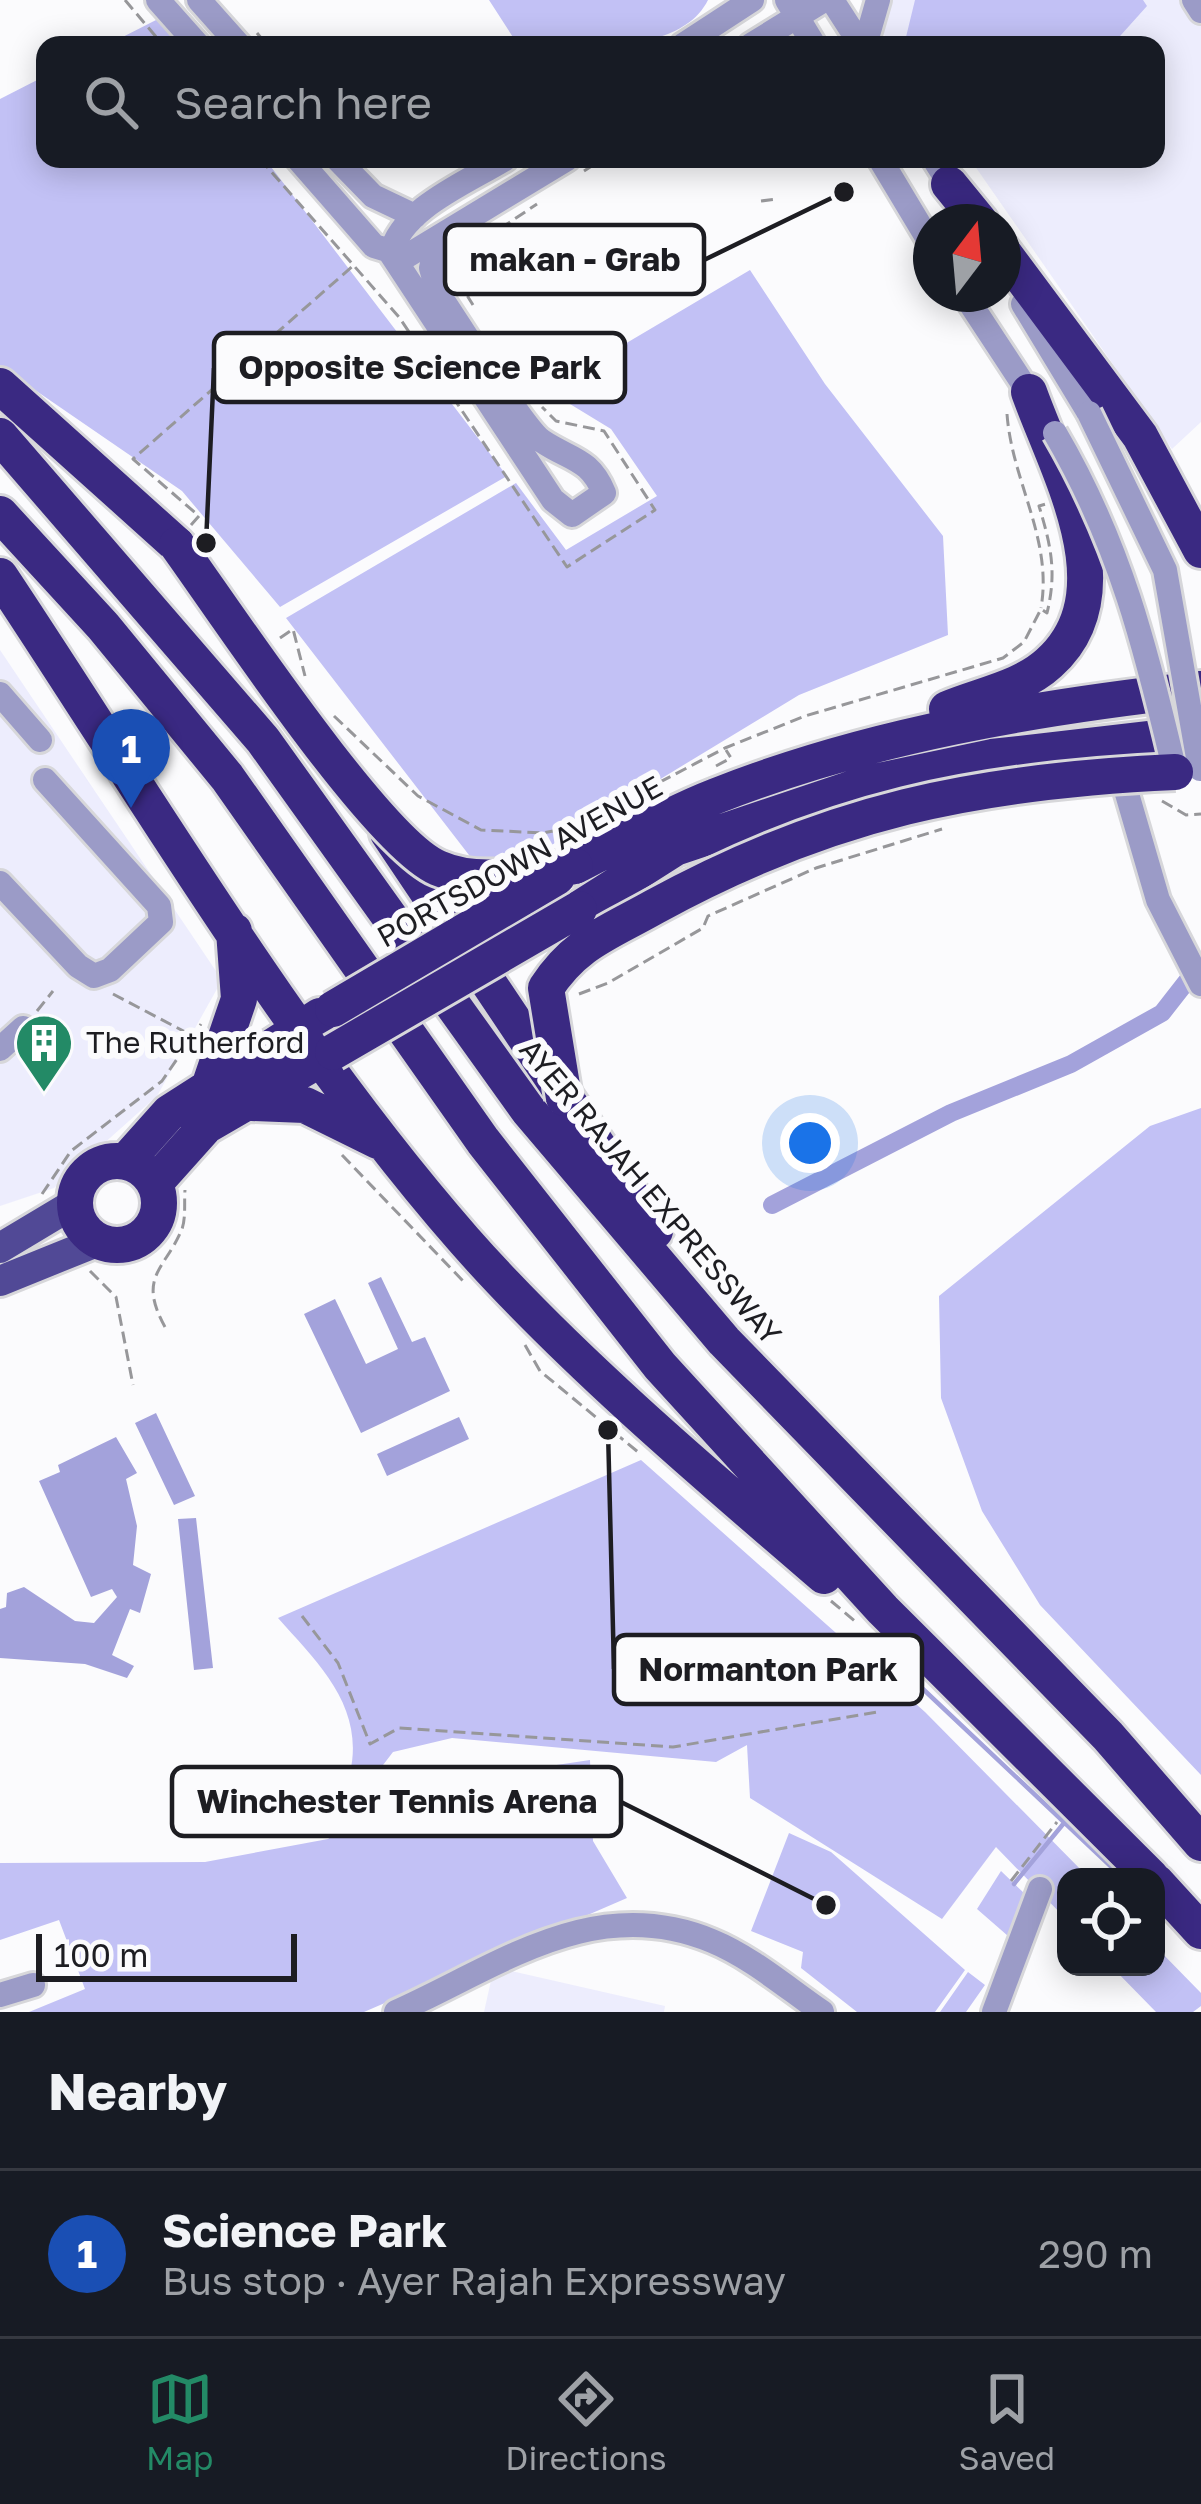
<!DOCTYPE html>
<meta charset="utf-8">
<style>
:root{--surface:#171b24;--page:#242831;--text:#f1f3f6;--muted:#9ea1a6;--line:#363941;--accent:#238a66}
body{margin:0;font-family:"Golos Text",sans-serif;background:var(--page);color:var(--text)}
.controls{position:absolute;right:36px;bottom:36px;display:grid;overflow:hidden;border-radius:24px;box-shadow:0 6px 30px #0003}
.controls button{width:108px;height:108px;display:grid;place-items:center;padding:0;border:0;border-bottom:3px solid var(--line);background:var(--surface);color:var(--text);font:60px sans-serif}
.compass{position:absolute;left:913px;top:204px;width:108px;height:108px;border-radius:50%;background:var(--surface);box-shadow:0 6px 30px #0003;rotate:16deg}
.scale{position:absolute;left:36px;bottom:30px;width:261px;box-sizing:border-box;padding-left:12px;border:6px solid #1d1d22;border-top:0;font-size:33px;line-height:42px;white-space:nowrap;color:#1d1d22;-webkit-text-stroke:9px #fbfbfd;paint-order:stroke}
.you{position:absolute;left:810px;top:1143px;width:42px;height:42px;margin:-30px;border:9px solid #fff;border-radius:50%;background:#1a73e8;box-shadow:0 0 0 18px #1a73e833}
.badge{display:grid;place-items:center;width:78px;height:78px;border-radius:50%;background:var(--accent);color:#fff;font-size:39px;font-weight:700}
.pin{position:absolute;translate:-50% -99px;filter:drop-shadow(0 3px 6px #0008)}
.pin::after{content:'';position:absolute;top:63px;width:42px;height:36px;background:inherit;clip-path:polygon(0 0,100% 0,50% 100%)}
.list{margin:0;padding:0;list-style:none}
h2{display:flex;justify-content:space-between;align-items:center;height:156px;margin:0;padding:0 48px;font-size:51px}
h2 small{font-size:39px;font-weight:400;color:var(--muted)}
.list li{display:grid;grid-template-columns:78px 1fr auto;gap:36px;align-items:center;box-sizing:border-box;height:168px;padding:0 48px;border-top:3px solid var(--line)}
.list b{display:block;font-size:45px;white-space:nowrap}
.list p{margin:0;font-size:39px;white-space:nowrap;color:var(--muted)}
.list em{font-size:39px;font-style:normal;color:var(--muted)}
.icon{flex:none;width:66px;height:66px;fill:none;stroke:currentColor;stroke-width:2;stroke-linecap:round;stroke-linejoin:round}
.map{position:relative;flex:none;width:1201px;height:2012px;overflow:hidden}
.search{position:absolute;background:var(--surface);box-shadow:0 6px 30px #0003;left:36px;right:36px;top:36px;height:132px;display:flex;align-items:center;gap:30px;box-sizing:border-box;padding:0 42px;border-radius:24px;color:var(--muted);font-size:45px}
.sheet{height:324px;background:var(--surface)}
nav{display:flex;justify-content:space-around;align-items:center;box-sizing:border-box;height:168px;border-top:3px solid var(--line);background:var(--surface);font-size:33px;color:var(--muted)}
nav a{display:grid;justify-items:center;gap:6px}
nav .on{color:var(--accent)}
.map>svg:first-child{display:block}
</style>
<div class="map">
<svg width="1201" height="2012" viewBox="0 0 1201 2012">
<rect width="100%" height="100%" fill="#fbfbfd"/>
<path fill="#ededfd" d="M861,0H1201V422L1172,449L970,159H1156V45H891Z
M0,650L222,980L157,1096L54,1188L0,1206Z
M494,1967L665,2006L664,2012H484Z"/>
<path fill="#c2c1f5" d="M489,0H708C679,58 572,45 518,45Z
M915,0H1143L1147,6L1112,45H911L906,37Z
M158,19L178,45H107Z
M45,76V159H265L507,476L280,607L182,491L0,366V99Z
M750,270L825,384L943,536L948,635L799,695L517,866L479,868L286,618L516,483L566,550L657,496L611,429L547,390Z
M1201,1108V1775L1040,1605L982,1511L941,1398L939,1296L1150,1126Z
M641,1460L925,1712L1088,1877H1066V1919L996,1847L942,1919L750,1798L747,1745L716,1762L452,1738L393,1752L370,1782L350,1773C365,1707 319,1664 278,1618Z
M590,1760L593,1841L627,1898L364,2012H29L85,1989L59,1920L0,1940V1863L205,1862L328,1839L395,1789Z
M789,1833L831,1852L965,1970L935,2012H857L801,1968L803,1952L751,1931Z
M1001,1871L1025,1894L1008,1936L977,1909Z
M1156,1947L1201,1993V2006L1193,2012H1156L1112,1967H1156Z
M968,1972L985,1985L966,2012H940Z"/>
<path fill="#a3a2db" d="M381,1277L412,1342L425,1337L450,1391L361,1433L304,1314L335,1299L366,1364L398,1349L368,1283Z
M156,1413L195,1496L174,1505L135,1423Z
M459,1417L469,1439L387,1476L377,1454Z
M116,1437L137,1473L126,1479L137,1526L133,1565L151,1574L140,1613L130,1609L112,1655L134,1666L127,1678L85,1664L0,1658V1609L6,1607L7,1593L24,1587L75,1621L94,1623L117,1597L112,1589L91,1597L39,1481L60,1472L58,1465Z
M196,1518L213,1668L194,1670L178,1519Z"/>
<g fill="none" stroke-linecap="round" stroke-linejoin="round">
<path stroke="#a3a2db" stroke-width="4.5" d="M906,1673L1120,1875
M1014,1884L1064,1823"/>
<path stroke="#a3a2db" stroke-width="18" d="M772,1205L951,1113L1071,1064L1162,1013L1201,963"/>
<defs>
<path id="minor" d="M158,0L198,45
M199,0L239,45
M787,0L814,45
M832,0L861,45
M1194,0L1201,11
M683,45L752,0
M751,45L824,0
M865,45L878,0
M298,159L374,246L407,256L567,159
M337,159L373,196L415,216
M880,159L931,244
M934,159L956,194
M438,240L431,268L438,293C456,319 523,428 542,441C570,460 590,458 604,493L572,515L553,500L391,254C400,209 468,182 505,159
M964,294L1035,402
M1023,304L1089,413
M0,694L40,740
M1118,763L1158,900L1201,984
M0,883L78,966L94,976L110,970L161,922L159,906L45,780
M0,1049L23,1028
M0,1995L33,1985
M396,2012C499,1966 594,1892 712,1941C751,1957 787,1988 822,2012
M994,2012L1040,1889"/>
<path id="major" d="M0,1248L75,1203
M0,1281L99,1241"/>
<path id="highway" d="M949,184L980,222
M1003,252L1140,436L1201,550
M0,386L177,545
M0,436L263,740L528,1110L724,1341L1108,1736L1201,1843
M0,514L103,626L227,777L483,1141L660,1366L883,1610L1151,1877
M0,576C147,797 289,1040 464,1240C566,1356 706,1475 824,1576
M947,709C980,695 1022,688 1049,663C1128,592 1057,471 1029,392
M388,833L655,1231
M575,866C621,843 667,815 716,796C870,735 1038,707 1201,689
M579,909L675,848L865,784L992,757L1201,733
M208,1090L239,999L234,931
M252,1103L305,1105L378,1141
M127,1160L169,1113L320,1016
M75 1203a42 42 0 1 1 84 0a42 42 0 1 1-84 0Z
M155,1183L206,1126L333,1052
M1156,1882L1201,1931"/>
</defs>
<use href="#minor" stroke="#d7d7da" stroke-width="30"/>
<use href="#major" stroke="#d7d7da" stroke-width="36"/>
<use href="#highway" stroke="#d7d7da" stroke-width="42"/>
<path stroke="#97979a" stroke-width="3" stroke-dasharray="12 6" stroke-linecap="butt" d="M125,0L163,45
M257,33L267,45
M260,159L399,317L567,567L655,510L604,431L556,421L542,407
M584,171L603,159
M454,257L474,259
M922,264L931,278
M473,305L468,297L480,242L537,204
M1007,414C1012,482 1053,539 1041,608
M191,525L199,516L133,459L354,265
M280,638L293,629L305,676
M334,716L418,796L481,830L543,833L574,827L725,748L805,716L1003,658L1024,642L1041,609L1047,613C1057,572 1051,546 1039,506L1046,504
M716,766L731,758L726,750
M1162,801L1186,815L1201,814
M113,994L189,1034
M579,994L608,983L703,928L708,916L816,868L942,829
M37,1011L53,991
M342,1155L464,1282
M42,1194L71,1151L162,1081L201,1024
M90,1271L116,1297L133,1385
M165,1327C137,1276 165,1270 182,1229C186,1218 184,1202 185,1190
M525,1345L540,1371L638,1452
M831,1601L856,1622
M302,1616L338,1663L370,1744L399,1728L673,1747L877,1712
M1011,1881L1057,1822"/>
<use href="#minor" stroke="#9b9bc7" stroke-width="24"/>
<use href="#major" stroke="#514996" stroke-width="30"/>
<use href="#highway" stroke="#3a2982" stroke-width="36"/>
<defs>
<path id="minor-bridge" d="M1089,413L1165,570L1200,769
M1055,433C1120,544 1146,648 1175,772"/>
<path id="highway-bridge" d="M177,545C224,610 377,842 438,868C481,887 531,873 575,866
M333,1009L557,877
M333,1052L579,909
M564,1098L546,988C575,943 608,933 654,907C829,811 977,781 1175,772"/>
</defs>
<use href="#minor-bridge" stroke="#d7d7da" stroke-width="30" stroke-linecap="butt"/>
<use href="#highway-bridge" stroke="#d7d7da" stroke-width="42" stroke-linecap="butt"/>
<path stroke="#97979a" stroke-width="3" stroke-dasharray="12 6" stroke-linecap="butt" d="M761,201L777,199"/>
<use href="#minor-bridge" stroke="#9b9bc7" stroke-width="24"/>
<use href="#highway-bridge" stroke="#3a2982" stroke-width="36"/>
</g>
<defs>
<symbol id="building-pin" viewBox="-11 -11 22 30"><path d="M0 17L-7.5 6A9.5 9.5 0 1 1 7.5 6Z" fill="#238a66" stroke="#fbfbfd"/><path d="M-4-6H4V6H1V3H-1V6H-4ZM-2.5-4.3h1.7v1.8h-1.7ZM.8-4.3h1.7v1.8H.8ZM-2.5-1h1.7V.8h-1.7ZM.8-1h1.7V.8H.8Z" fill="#fff"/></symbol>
</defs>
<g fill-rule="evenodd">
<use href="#building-pin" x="11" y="1010" width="66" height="90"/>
</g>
<g text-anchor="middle" stroke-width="12" stroke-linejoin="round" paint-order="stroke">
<g font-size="30" fill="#1d1d22" stroke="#fbfbfd">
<text transform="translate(520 862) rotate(-29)" y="10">PORTSDOWN AVENUE</text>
<text transform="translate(650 1192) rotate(50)" y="10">AYER RAJAH EXPRESSWAY</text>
</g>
<g font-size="30" fill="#1d1d22" stroke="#fbfbfd" text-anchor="start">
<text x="86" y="1053">The Rutherford</text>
</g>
</g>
<path fill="none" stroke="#1d1d22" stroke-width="4.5" d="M844 192L704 260M206 543L214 368M608 1430L614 1669M826 1905L621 1802"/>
<g fill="#1d1d22" stroke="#fbfbfd" stroke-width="4.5">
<circle cx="844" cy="192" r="12"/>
<circle cx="206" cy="543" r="12"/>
<circle cx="608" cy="1430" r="12"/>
<circle cx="826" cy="1905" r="12"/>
</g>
<g fill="#fbfbfd" stroke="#1d1d22" stroke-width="4.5">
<rect x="445" y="225" width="259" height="69" rx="12"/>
<rect x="214" y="333" width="411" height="69" rx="12"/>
<rect x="614" y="1635" width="308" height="69" rx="12"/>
<rect x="172" y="1767" width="449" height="69" rx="12"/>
</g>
<g font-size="33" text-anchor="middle" font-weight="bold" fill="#1d1d22">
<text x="575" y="271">makan - Grab</text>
<text x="420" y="379">Opposite Science Park</text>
<text x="768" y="1681">Normanton Park</text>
<text x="397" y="1813">Winchester Tennis Arena</text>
</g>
</svg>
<div class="controls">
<button><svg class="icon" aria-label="locate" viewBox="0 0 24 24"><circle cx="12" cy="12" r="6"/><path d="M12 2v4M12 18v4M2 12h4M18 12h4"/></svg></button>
</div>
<svg class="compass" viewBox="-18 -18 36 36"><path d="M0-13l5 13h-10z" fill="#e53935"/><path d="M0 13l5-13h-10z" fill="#9ea1a6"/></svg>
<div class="scale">100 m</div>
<div class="you"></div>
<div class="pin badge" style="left:131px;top:808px;background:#1a4fb4">1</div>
<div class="search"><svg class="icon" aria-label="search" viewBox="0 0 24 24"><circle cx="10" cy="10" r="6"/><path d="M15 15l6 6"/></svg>Search here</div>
</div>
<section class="sheet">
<h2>Nearby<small></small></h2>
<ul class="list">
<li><span class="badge" style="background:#1a4fb4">1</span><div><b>Science Park</b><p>Bus stop · Ayer Rajah Expressway</p></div><em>290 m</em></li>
</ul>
</section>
<nav>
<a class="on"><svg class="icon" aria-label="map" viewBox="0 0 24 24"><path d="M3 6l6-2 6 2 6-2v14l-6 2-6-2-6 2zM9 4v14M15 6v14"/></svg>Map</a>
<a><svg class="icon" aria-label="directions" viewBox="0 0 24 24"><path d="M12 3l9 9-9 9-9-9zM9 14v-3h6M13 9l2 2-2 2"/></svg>Directions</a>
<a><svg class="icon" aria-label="saved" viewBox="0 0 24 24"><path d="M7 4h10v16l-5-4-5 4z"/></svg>Saved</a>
</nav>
